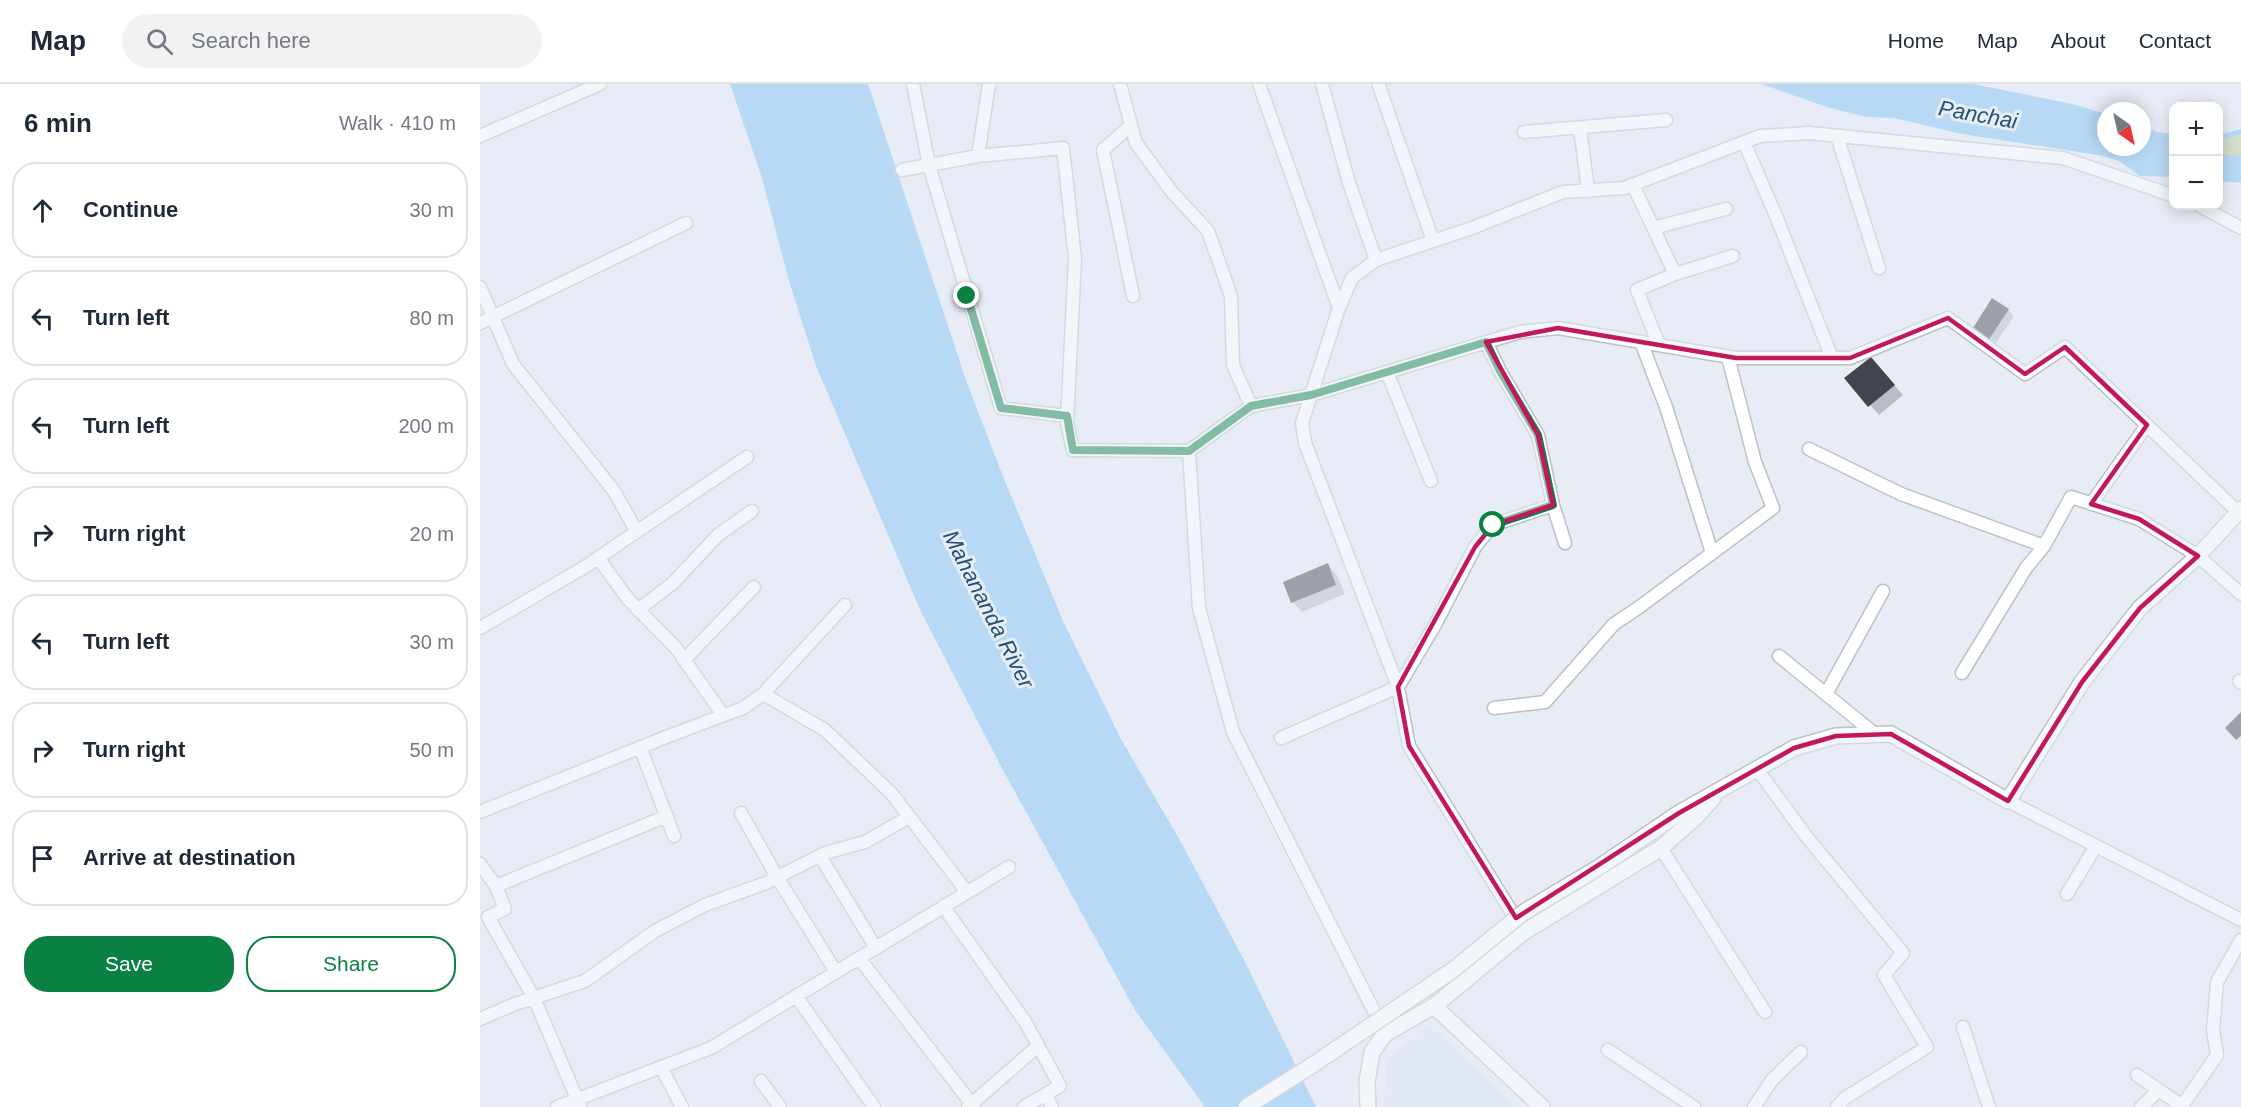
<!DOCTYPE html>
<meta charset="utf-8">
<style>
:root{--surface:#fff;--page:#f2f2f3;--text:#1f2937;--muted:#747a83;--line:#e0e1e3;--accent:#0b8043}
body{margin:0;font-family:Arial,sans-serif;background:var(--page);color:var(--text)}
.controls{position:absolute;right:18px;top:18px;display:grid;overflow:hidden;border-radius:12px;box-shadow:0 3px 15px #0003}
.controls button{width:54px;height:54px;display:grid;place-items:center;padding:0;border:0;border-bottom:2px solid var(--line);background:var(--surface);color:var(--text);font:30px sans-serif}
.compass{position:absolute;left:1617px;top:18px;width:54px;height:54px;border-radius:50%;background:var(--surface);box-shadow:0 3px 15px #0003;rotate:146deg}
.stop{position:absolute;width:18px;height:18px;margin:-14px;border:4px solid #0b8043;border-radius:50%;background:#fff}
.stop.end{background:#0b8043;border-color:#fff;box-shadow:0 2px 6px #0008}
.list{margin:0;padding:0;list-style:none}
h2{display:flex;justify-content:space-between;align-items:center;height:78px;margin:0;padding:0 24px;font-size:26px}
h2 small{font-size:20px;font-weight:400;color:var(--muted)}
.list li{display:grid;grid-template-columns:39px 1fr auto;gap:18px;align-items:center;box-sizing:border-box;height:96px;margin:0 12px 12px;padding:0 12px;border:2px solid var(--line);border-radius:24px}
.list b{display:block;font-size:22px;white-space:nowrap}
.list em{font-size:20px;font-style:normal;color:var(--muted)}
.actions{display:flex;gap:12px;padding:18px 24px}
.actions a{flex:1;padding:14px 0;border:2px solid var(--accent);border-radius:24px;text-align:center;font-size:21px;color:var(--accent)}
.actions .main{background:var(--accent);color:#fff}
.icon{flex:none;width:33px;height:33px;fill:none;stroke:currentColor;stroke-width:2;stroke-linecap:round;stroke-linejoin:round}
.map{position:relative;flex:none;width:1761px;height:1023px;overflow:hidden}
header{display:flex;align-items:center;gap:36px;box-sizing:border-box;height:84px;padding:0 30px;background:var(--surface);border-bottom:2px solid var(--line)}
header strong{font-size:28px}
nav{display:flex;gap:33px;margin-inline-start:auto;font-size:21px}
.search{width:420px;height:54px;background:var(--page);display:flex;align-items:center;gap:15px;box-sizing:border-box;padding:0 21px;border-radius:33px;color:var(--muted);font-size:22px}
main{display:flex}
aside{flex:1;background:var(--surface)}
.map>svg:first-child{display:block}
</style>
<header>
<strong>Map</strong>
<div class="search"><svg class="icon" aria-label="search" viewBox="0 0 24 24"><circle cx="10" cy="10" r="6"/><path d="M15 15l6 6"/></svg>Search here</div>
<nav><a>Home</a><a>Map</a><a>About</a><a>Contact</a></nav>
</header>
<main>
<aside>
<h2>6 min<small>Walk · 410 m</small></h2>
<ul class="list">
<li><svg class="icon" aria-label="ahead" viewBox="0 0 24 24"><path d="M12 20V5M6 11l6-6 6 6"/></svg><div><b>Continue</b></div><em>30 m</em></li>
<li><svg class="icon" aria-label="left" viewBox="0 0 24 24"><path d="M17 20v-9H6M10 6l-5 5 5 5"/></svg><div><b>Turn left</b></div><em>80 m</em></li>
<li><svg class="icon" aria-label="left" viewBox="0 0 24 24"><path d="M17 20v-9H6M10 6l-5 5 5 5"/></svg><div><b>Turn left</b></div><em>200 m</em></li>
<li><svg class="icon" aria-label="right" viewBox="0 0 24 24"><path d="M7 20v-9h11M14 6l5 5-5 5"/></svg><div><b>Turn right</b></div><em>20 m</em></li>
<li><svg class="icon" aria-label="left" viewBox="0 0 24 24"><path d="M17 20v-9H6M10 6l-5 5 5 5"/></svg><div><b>Turn left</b></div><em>30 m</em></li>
<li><svg class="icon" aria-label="right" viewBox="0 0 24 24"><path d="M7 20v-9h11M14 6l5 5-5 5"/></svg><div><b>Turn right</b></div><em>50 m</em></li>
<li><svg class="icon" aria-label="arrive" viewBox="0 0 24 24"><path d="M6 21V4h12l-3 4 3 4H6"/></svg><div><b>Arrive at destination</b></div></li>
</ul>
<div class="actions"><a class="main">Save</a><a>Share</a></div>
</aside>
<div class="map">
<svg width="1761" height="1023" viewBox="0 0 1761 1023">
<rect width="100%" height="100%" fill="#e8ecf5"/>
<path fill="#dbe3f3" d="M949,941L1036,1023H904L907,976Z"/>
<path fill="#bccd91" d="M1761,51V72L1739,69L1738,56Z"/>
<path fill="#7cc1f3" d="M250,0H388L487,299L522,390L583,537L641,655L702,760L764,876L836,1023H725L655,926L524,688L441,528L336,282L309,197L282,94Z
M1281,0H1493L1592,20L1626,30V63H1662V42L1677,48L1693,50V93L1660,92L1639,77L1624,72L1482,50L1414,34L1386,33L1350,24Z
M1761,45V51L1739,56V51Z
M1739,69L1761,72V99L1739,97Z"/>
<path fill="#0003" d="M1528,226L1534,232L1514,262L1499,252Z
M1391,275L1423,311L1399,331L1366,294Z
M848,481L857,491L865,510L822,528L813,518L805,499Z"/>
<path fill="#42454c" d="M1512,214L1529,225L1508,257L1491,247Z
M1391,273L1415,301L1388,323L1364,294Z
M848,479L856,501L811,519L803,498Z
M1761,628V652L1756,656L1745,644Z"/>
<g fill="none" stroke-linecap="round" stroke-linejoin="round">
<defs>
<path id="minor" d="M433,0L449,81L521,324L587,332
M640,0L656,59L692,108L728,147L751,212L753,281L771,322
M779,0L859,224
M842,0L869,99L896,176
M899,2L953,157
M651,41L623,66L653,212
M1100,44L1108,107
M1044,48L1186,36
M0,52L120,0
M1357,52L1399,184
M1264,58L1296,132L1352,274
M498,72L509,0
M422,86L498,72L583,64L595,174L587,339L593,366L709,367L771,322L831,311L1040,248L1078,244L1256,274H1370L1468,234L1545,290L1585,263L1758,428
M1153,101L1195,190
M1720,122L1761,144
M1173,144L1246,125
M0,203L33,280L134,407L157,448
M0,239L206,139
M1006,258L1020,287L1058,351L1073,421L1085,459
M1161,258L1186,323L1232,469
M1179,261L1157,206L1195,190L1253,172
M907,288L951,397
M1329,365L1421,410L1564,462
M709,367L719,524L753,648L902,943
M1611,420L1667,341
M118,474L148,515L196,564L243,631
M158,526L193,499L238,451L272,427
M0,544L103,484L267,373
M1299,572L1395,650
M204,576L274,503
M1482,589L1546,484L1564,462L1591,413L1659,435L1718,472L1761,510
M1759,597L1761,599
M283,610L345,646L412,710L487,808
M1346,610L1403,507
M1014,624L1065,618L1134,540L1158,524L1293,424L1275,378L1248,273
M801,654L918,603L955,541L995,463L1013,441L1073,421
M160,663L194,752
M1277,685L1326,752L1423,869L1404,891L1447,963L1365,1014L1357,1023
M1528,717L1761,836
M0,728L186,653L263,624L283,610L365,521
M261,729L297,793L356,888
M1181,764L1285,928
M340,772L396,864
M0,780L16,802L187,732
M16,802L25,825L8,833L54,914L100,1022
M1587,810L1616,762
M463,822L546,939L580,1002L544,1023
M1044,848L929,662L918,603L825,359L822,339L859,224L872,194L896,176L992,144L1083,108L1144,104L1280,52L1329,49L1583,74L1694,112
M379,874L494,1023
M316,912L394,1023
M0,935L35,920L105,897L175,847L225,821L286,799L345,769L385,758L429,733
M1483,943L1509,1023
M1128,966L1214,1023
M181,983L202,1023
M1657,991L1702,1022L1737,971L1733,946L1737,898L1761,856
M281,997L300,1023
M566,1010L572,1023
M77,1023L231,964L529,783
M488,1023L558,962
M1274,1023L1292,996L1321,968
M1661,1023L1679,1006"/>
<path id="tertiary" d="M1118,784L1199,729L1314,664L1356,652L1411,650L1528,717L1602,598L1660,524L1718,472L1761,425
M954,922L1062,1023
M888,1023L887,998L892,968L905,950L954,922L1044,848L1181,764L1216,733L1233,714"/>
</defs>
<use href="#minor" stroke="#bcc0c9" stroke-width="15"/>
<use href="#tertiary" stroke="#bcc0c9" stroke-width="18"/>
<use href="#minor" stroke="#fff" stroke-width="12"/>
<use href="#tertiary" stroke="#fff" stroke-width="15"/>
<defs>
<path id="tertiary-bridge" d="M766,1023L831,982L973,886L1044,828L1118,784"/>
</defs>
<use href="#tertiary-bridge" stroke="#bcc0c9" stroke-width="18" stroke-linecap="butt"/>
<use href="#tertiary-bridge" stroke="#fff" stroke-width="15"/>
</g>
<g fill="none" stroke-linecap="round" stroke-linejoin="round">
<path stroke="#0b8043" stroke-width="8" d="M487,212L521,324L587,332L593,366L709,367L771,322L831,311L1006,258L1020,287L1058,351L1073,421L1013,441"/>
</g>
<path d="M0 0H1761V1023H0ZM1468,234L1545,290L1585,263L1667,341L1611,420L1659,435L1718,472L1660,524L1602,598L1528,717L1411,650L1356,652L1314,664L1199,729L1036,834L929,662L918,603L995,463L1013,441L1073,421L1058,351L1006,258L1078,244L1256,274H1370Z" fill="#e8ecf5" fill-opacity=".55" fill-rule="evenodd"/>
<path fill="none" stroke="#c2185b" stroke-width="4.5" stroke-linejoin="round" d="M1468,234L1545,290L1585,263L1667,341L1611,420L1659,435L1718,472L1660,524L1602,598L1528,717L1411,650L1356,652L1314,664L1199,729L1036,834L929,662L918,603L995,463L1013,441L1073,421L1058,351L1006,258L1078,244L1256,274H1370Z"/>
<g text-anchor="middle" stroke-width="6" stroke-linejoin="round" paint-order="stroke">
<g font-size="22" font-style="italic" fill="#215476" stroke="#e8ecf5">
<text transform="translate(1498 30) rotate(10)" y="8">Panchai</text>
<text transform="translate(509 525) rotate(63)" y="8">Mahananda River</text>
</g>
</g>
</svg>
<div class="controls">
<button>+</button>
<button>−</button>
</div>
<svg class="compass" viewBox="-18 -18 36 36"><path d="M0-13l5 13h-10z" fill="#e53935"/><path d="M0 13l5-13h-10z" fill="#747a83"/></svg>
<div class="stop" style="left:1013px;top:441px"></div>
<div class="stop end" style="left:487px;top:212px"></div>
</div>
</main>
